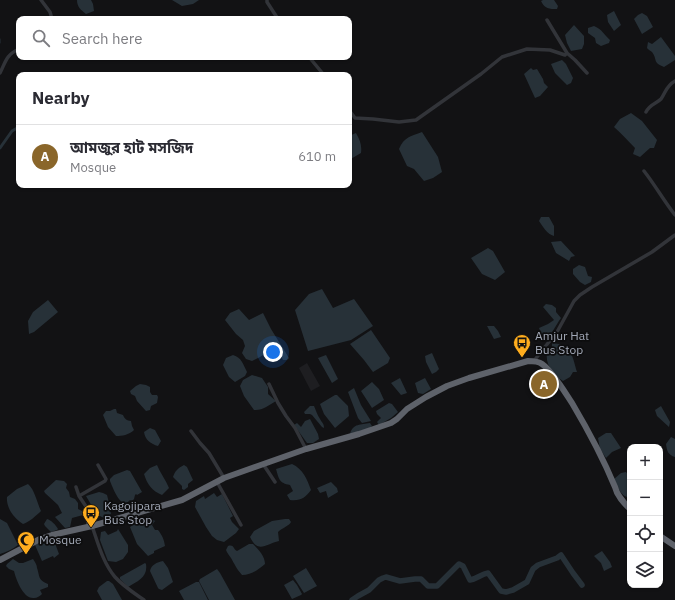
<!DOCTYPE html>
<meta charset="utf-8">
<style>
:root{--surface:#fff;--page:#f2f2f3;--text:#2b2b33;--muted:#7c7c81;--line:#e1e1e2;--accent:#8a662a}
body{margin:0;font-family:"IBM Plex Sans","Noto Sans Bengali",sans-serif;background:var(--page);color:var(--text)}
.controls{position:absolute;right:12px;bottom:12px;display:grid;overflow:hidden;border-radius:8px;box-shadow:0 1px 3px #0004}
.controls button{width:36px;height:36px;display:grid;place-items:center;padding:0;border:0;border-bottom:1px solid var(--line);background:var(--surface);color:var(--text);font:20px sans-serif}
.you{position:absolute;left:273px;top:352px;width:14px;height:14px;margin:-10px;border:3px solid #fff;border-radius:50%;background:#1a73e8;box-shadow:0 0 0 6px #1a73e833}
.badge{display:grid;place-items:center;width:26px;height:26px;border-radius:50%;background:var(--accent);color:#fff;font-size:13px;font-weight:700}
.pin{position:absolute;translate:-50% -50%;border:2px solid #fff;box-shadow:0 1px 4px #0006}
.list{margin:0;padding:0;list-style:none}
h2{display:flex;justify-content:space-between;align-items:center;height:52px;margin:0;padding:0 16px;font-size:17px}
h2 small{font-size:13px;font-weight:400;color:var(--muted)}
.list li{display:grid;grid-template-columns:26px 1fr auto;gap:12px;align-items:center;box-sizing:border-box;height:64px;padding:0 16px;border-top:1px solid var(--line)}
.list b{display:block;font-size:15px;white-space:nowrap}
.list p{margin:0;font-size:13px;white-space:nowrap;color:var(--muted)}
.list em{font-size:13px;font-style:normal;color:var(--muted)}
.icon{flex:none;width:22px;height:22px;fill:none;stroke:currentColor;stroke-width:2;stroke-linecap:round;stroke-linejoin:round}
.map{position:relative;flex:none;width:675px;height:600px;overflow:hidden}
.search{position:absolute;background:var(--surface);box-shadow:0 1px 3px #0004;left:16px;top:16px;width:336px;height:44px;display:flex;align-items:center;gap:10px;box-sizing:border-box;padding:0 14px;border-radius:8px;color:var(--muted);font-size:15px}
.panel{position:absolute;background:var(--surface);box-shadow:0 1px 3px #0004;left:16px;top:72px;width:336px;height:116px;border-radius:8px}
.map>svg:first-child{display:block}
</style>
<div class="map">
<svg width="675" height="600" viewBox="0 0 675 600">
<rect width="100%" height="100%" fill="#121214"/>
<path fill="#1e1e21" d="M307,363L320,386L311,391L299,368Z"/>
<path fill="#273138" d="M77,0H91L93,4L94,11L86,14C81,10 77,7 77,0Z
M172,0H199L193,4L182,6Z
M543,0H554L558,6L557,9C549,9 545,9 541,1Z
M614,11L621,25L614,31L608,22L607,15Z
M642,13L647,16L653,27L642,34L634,19L638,15Z
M574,25L584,36V44L582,49L571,51L567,43L565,35Z
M594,26C603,30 603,34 610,40L609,43L601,46L596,43L595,38L588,33V28Z
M661,37L675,56V60L664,67C652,62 658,60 652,52C650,51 648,49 647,48L648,42L652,44Z
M562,60L566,64L573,78L571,83L567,85L555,73L551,64Z
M531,68L533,70L537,69L543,79L544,83L548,87L540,96L535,98L524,74Z
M631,113L642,121L657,140L654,148H650L640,157L633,154L635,148C628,141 622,134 614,127L620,119Z
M422,132L438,157L442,172L433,178L424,181L414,169L407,166L399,149C404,137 411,136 422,132Z
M356,133C360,140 362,145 361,153L349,160V136Z
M541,217H549L554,226V236C547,234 543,227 539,221Z
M561,241L575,256L571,257L569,261L556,253L551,242Z
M488,248L493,251L505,272L495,280L482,274L471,258Z
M579,265L585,267L588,276L592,277L591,282L585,285L580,282L573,274V269Z
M322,289L333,308L354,299L373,326L351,340L308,351L295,310L309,294Z
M48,300L58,312L34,332L29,334L28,321L33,312Z
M546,304L552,305L556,308V312L561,318C555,326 552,335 544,341L539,328L548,324L554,320L543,307Z
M239,309L249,320L263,313L271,329L289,358L287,360H283L277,349L273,348L260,357L252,361L246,359L242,353L245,346L243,340L236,334L225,320L230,313Z
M487,326H494L498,331L501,337L494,339Z
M371,330L390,358L388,363L373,372L364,360L350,344Z
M552,343C572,345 572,355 577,372H573L570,377L563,381C553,374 545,365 547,352L552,349Z
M432,353L439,369L436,372L432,374L426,362L425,356Z
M233,355C242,358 243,364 247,372L245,376L235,382L229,377L223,365L226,358Z
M326,355L338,379L332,383L318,358Z
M252,375L262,378L268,387V394L276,401C269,405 262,411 254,410L244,396L240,386L243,380Z
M400,378L407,393L401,395L391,383Z
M425,378L431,389L423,394L418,393L415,383Z
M372,382L379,389L384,400L372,408L361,391Z
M140,384L146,385L150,387V392L152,395H157L158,397L157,403L151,406L150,410L146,411L137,401L135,396L131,394L130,391L136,386Z
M354,388L361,405L371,421L362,423L358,418L348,392Z
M335,395H337L348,406L349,416L335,428L324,414L320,404Z
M389,403L392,404L398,412L391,418L379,425L377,422L381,418L377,414L376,411Z
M310,406H314C316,410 317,415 320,419C322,423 324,423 324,428L322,427L312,415L310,414H305L304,412Z
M661,406L670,422L669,427L657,416L655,410Z
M114,409H116L117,413L123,415C124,418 127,421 131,421L132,426L134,430C129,435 122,436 116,436L108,427L103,415L106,411H110Z
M310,419L318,434L319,439L313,443H307L294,425L297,423L301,427L305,421Z
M370,423L372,426L368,429L350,434C353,423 361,425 370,423Z
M150,428L155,430L161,441L158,446C151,444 145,440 144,432Z
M606,433H611L621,448L612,452L606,458L600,449L598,438Z
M671,437L675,439V457C668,455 667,451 666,444Z
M292,464C303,469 307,479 311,490C305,498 301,501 290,500L287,495L293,491L290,485C279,483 279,479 276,469Z
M157,465C160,473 166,480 169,488L162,495C152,491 147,484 144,474L150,468Z
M184,465L187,467L193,480L188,484V487L184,490L182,489V486L173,477C175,471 178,468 184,465Z
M127,470L130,471L142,492L137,495L136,494L135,495L134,499L132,501L130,500C121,511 113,488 110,481V479L114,475Z
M626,472L630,477V496L627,497C620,495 617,485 614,479L621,473Z
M56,480L64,481L67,484L66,488L69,492L70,497L75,499L78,503V509L82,511L83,515L72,518L70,527L65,528L55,517L62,513L58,505L45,493L44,491Z
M331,482L337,488L338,492L328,498L326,491L320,493L317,488Z
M28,484C35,490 37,503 41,511C37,515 28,523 23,524C14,518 6,508 7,497L17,489Z
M99,492L103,493L107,495L109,503L112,508L110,510L111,514L104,518L100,516H90V513L93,508L86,496Z
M214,493L217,497L222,494L233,516L230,518L232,522L239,529L236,533L224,542L217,540L212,536L206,527L195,507L196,501L204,496L205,499Z
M148,516L155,521L152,525L155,530H158C162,535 164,539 165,546L154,551V553L148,556L137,544L130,527Z
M0,519L7,523L18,545C13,549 7,552 0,554Z
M47,519C51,520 56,525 58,529L57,530L51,532L45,526L44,524Z
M285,519H289L291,522C289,526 282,528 278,532L279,541C266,544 258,554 250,537L254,531L272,521Z
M118,529L128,545V552L123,559L116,562L108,561L100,540L101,532L105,531L108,535L117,531Z
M53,538L59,554L54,558L53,556L42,561L35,545C41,541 46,539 53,538Z
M249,544H253C258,549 265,556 265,564C258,570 251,575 242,575C236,568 235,565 231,558C229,555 227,553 226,550L228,546C234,544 233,549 237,551Z
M602,551L610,562L612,567L604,571L601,563L594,556Z
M13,559L19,563H23L33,559C35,562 37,565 37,568C40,577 38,580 48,584V587L40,590L42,594C40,596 37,598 34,598C23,599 16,579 14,571L9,569L6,566L7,564Z
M163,561L168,568L173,582L162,590L159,589L158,588L150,571C151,565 157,562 163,561Z
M145,563L146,564C148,577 138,581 128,587L120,579V577Z
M306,568L317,586L304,593L293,576Z
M217,569L220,573L235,600H209L199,581L200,579Z
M293,580L297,585L302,594L301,595L292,599L284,585Z
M107,581H109L113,584L122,600H102L97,591L99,587Z
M196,582H199L208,600H184L179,591Z"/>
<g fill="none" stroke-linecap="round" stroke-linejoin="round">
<path stroke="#273138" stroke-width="1" d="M0,39V43"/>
<path stroke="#273138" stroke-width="3" d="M0,148L12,131L19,127"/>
<path stroke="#273138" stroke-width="5.5" d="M352,600L358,596L369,590L379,580L383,578L386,577L400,581L415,579H421L428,586H437L459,564L463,566L470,580C477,579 481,574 488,573L501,591L506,592L513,590L527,582L533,569L538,565L557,558L561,555L573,573L582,585"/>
<path stroke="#323439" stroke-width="3.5" d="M41,0L50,12L52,19
M267,0V2L278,19
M547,20L567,53
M309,57L324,75
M0,73C6,61 6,55 19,49
M349,110L355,118L373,119L399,122L416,120L481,74L502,57L527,49L550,50L565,55L567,53L575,60L587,73
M646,112C650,104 656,104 661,99C666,92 666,86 675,81
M644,171C655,185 664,201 675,215
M534,361L540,353L557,332L574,301L580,295L592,287L652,252L675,235
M269,384L278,403L286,416L295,428L306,449
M191,431L200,443L209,453L224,478
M263,464L275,482
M217,482L241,525
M76,487L79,496L87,508L88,527
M79,496L105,481L106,479L98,465
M92,526C98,543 103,563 115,577C123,586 134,593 144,600"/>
<path stroke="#5e626a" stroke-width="6" d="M660,536L675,546
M0,560L40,539L52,535L92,526L182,500L224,478L306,449L359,434L391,423L397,419L407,409L426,397L447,386L469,378L528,361C533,361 538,361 542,364C553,372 564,391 572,403C588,430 603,458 615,487C617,496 624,503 630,509"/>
</g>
<defs>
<symbol id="bus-pin" viewBox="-11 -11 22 30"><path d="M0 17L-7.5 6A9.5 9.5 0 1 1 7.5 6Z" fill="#ffad1e" stroke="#0d0d0e"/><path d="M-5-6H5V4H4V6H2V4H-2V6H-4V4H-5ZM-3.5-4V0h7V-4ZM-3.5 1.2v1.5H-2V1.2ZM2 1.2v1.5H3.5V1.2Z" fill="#111"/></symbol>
<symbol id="mosque-pin" viewBox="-11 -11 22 30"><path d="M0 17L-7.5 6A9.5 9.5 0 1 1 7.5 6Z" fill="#ffad1e" stroke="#0d0d0e"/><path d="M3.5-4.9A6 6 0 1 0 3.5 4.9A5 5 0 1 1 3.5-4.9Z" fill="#111"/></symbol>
</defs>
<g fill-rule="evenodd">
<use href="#bus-pin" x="512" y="333" width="20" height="27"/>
<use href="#bus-pin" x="81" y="503" width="20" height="27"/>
<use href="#mosque-pin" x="16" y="530" width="20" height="27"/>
</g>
<g text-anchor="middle" stroke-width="3.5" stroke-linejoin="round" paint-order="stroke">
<g font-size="12" fill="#a2a8b6" stroke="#0d0d0e" text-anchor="start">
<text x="535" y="340">Amjur Hat<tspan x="535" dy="14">Bus Stop</tspan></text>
<text x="104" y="510">Kagojipara<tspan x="104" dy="14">Bus Stop</tspan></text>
<text x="39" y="544">Mosque</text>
</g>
</g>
</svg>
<div class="controls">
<button>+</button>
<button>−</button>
<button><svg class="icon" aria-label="locate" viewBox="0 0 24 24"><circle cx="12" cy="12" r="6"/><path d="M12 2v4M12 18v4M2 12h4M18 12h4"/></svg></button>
<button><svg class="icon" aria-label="layers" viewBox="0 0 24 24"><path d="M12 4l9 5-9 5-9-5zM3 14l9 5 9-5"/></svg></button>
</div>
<div class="you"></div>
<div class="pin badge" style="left:544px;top:384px">A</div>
<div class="search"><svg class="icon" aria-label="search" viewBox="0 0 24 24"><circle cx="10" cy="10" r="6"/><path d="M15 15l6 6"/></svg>Search here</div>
<section class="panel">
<h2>Nearby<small></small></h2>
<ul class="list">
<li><span class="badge">A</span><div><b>আমজুর হাট মসজিদ</b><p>Mosque</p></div><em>610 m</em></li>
</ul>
</section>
</div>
